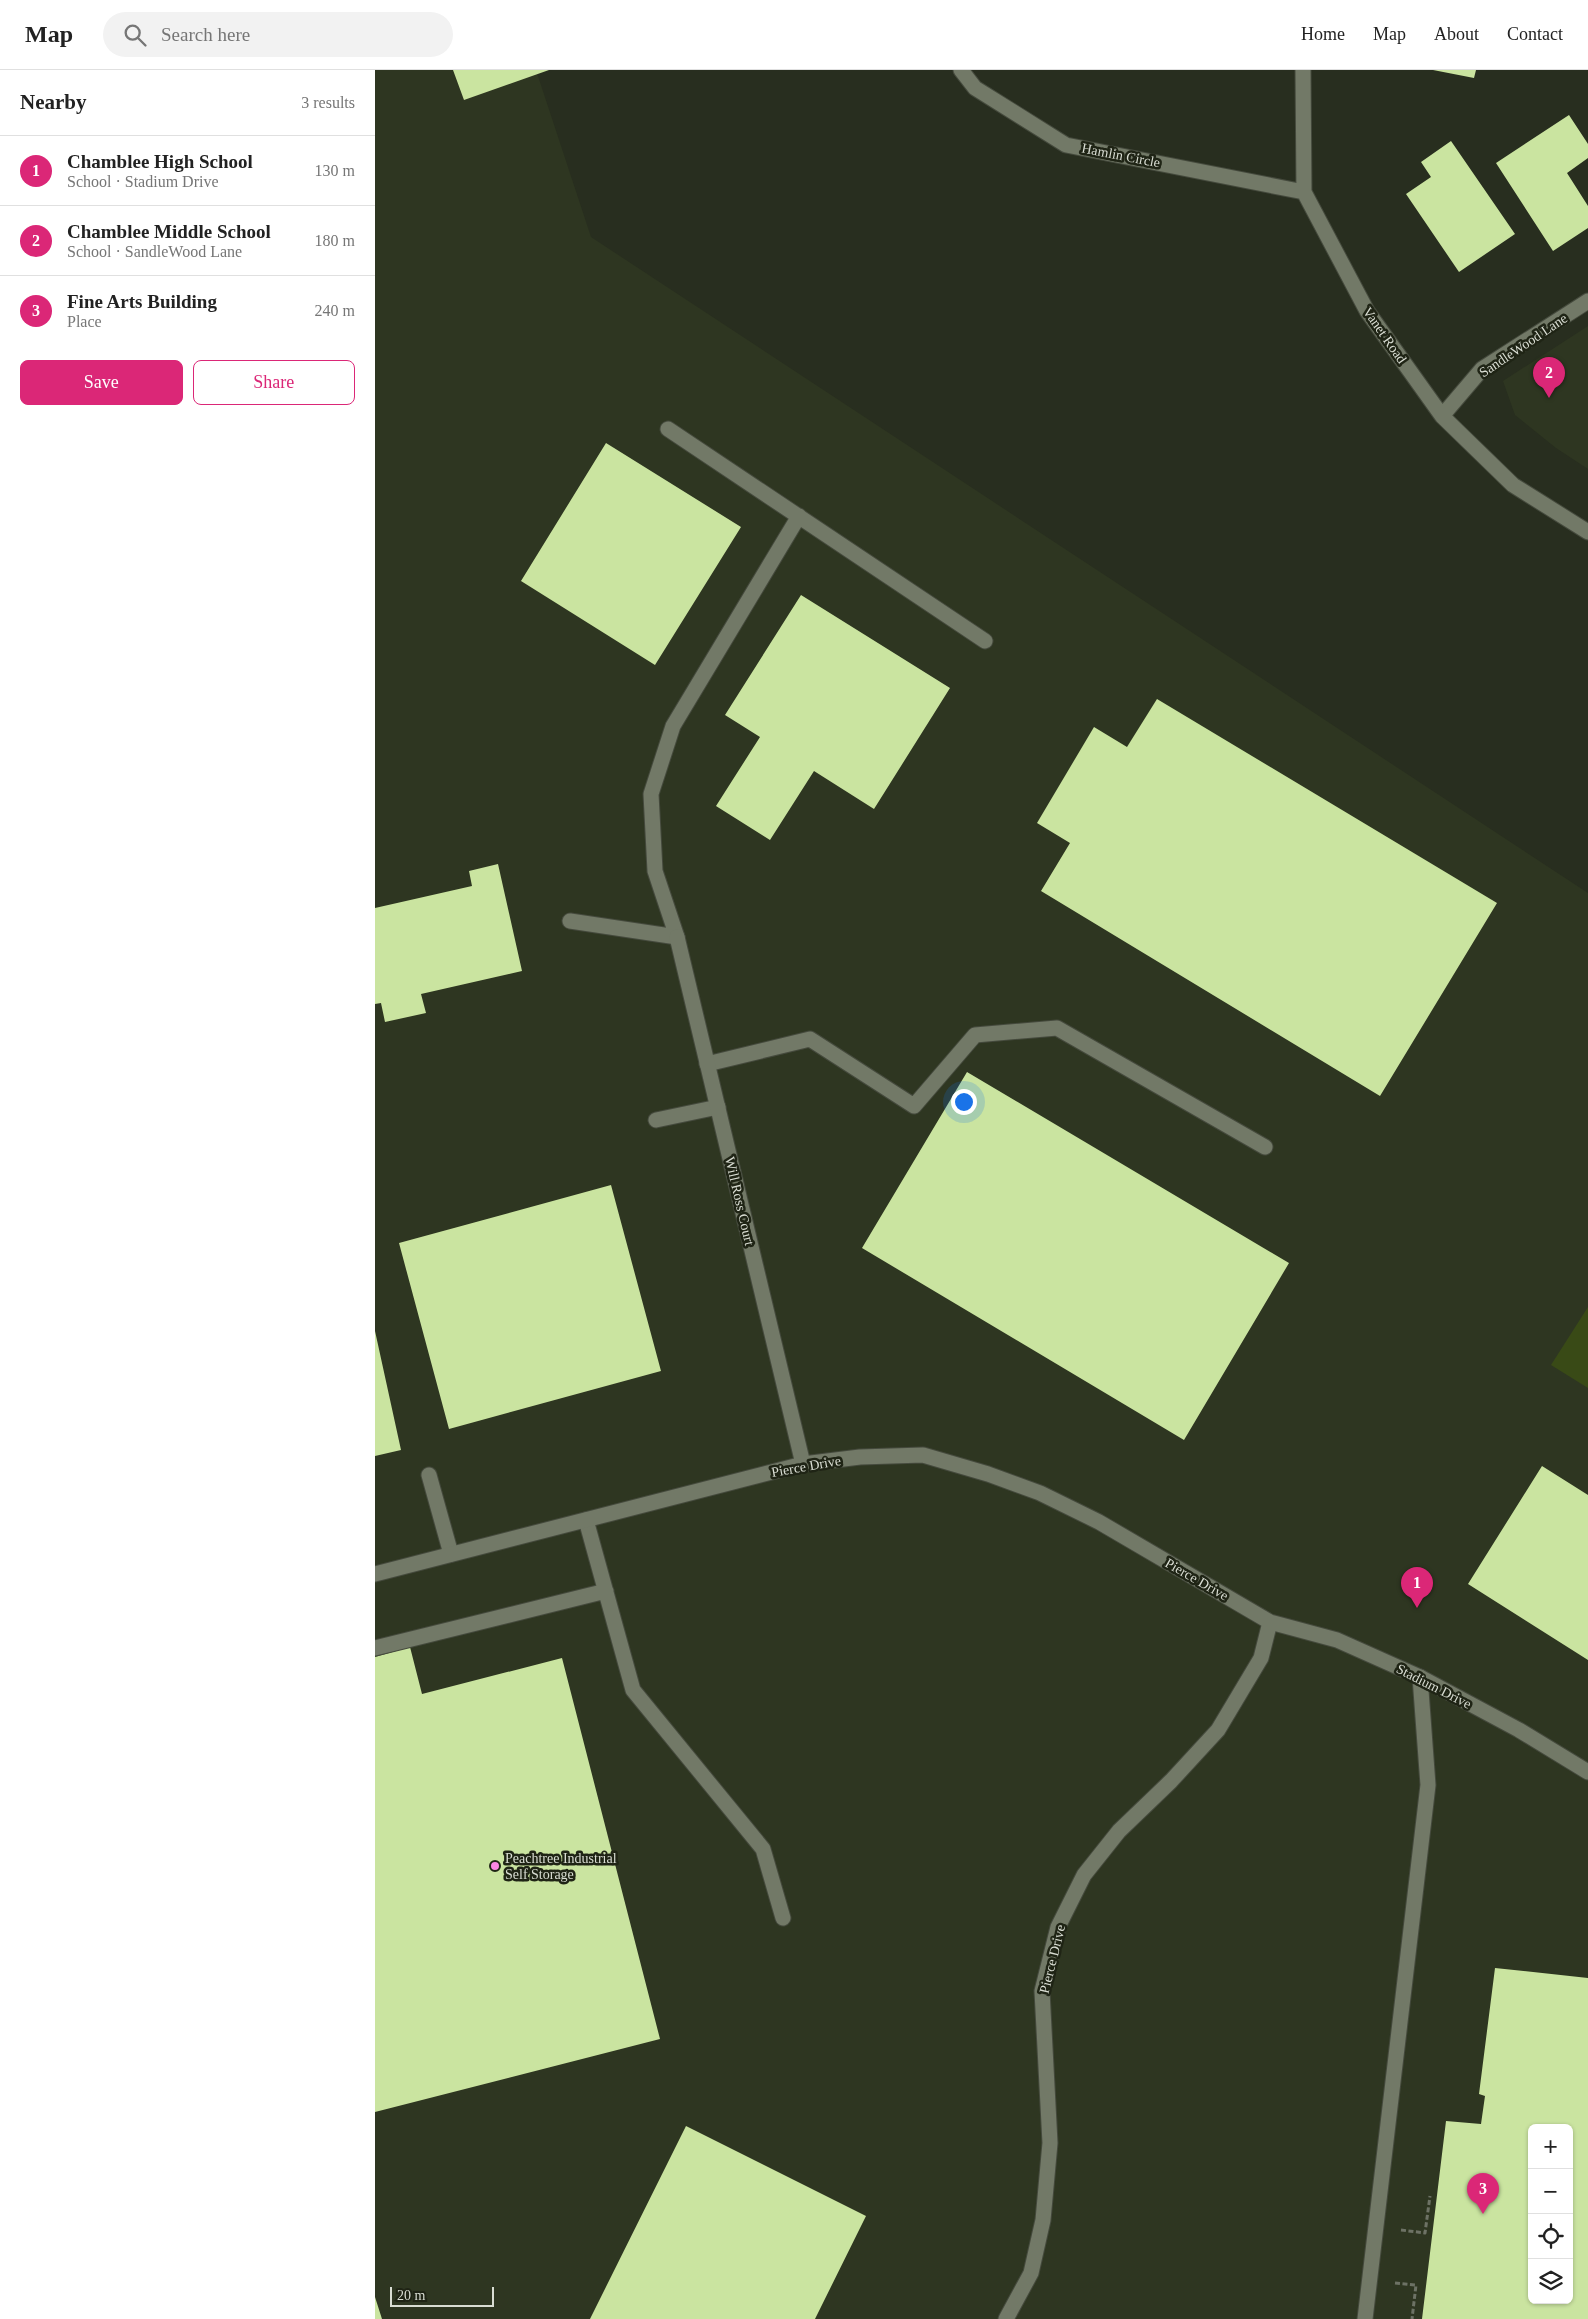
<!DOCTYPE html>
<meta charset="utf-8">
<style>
:root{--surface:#fff;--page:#f2f2f2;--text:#222;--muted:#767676;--line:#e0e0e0;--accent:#db2777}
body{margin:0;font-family:Georgia,serif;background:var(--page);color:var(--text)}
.controls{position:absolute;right:15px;bottom:15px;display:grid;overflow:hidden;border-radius:8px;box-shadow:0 1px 4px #0004}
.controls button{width:45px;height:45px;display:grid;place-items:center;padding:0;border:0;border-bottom:1px solid var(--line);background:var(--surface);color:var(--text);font:25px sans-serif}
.scale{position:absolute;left:15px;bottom:12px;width:104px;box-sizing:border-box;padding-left:5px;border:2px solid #d9ddd3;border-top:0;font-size:14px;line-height:18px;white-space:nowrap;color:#d9ddd3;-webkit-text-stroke:4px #1f2415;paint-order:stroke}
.you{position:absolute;left:588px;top:1031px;width:18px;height:18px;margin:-12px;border:4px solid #fff;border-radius:50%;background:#1a73e8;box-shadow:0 0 0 8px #1a73e833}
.badge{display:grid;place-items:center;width:32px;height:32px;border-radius:50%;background:var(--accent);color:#fff;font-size:16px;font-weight:700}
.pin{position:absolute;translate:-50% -41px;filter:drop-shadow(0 1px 2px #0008)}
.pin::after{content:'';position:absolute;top:26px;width:18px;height:15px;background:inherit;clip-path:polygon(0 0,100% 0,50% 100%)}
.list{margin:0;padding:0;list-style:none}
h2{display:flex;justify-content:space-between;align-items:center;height:65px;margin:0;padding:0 20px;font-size:21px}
h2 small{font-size:16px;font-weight:400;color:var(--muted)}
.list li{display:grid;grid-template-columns:32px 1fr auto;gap:15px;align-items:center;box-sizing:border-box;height:70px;padding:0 20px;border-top:1px solid var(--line)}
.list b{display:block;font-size:19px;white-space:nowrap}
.list p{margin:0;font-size:16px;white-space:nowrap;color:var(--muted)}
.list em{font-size:16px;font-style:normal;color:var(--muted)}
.actions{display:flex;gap:10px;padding:15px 20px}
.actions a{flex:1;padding:11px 0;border:1px solid var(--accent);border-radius:8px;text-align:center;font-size:18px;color:var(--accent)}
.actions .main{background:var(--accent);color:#fff}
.icon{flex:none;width:28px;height:28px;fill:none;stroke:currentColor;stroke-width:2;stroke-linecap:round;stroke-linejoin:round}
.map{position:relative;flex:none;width:1213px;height:2249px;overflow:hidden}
header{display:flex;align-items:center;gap:30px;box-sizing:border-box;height:70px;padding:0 25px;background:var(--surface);border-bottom:1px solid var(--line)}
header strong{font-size:24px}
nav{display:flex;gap:28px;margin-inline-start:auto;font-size:18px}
.search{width:350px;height:45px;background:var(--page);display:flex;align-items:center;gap:12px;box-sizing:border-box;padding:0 18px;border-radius:28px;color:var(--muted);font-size:19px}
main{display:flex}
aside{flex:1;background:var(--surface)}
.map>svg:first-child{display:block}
</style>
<header>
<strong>Map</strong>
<div class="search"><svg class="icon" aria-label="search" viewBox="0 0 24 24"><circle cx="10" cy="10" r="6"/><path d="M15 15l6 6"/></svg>Search here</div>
<nav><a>Home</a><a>Map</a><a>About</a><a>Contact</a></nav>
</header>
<main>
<aside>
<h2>Nearby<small>3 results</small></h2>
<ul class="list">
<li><span class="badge">1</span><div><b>Chamblee High School</b><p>School · Stadium Drive</p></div><em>130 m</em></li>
<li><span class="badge">2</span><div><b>Chamblee Middle School</b><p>School · SandleWood Lane</p></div><em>180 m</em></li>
<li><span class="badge">3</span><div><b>Fine Arts Building</b><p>Place</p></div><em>240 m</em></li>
</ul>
<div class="actions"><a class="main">Save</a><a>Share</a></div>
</aside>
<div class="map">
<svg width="1213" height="2249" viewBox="0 0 1213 2249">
<rect width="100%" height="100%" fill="#282e1f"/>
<path fill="#2e3621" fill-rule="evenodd" d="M0,0H161L216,167L1213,823V2249H0ZM1157,2058H1194V2230H1157Z
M1213,256V399L1181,378L1140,345L1128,311Z"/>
<path fill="#394a16" d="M1213,1237V1318L1176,1295Z"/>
<path fill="#cae4a0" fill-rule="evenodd" d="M78,0H174L89,30Z
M1058,0H1101L1099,8Z
M1194,45L1213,74V88L1192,103L1213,136V158L1178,181L1121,93Z
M1076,71L1140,164L1084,202L1031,124L1056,107L1046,92Z
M231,373L366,457L280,595L146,511Z
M426,525L575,618L499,739L439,701L395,770L341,736L385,667L350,645Z
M782,629L1122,833L1005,1026L666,821L695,773L662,753L719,657L752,677Z
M123,794L147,901L46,924L51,943L10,952L6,933L0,934V838L97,816L94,801Z
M592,1002L914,1193L809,1370L487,1178Z
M236,1115L286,1301L74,1359L24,1173Z
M0,1261L26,1380L0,1386Z
M1167,1396L1213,1425V1590L1093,1514Z
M35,1577L47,1624L187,1588L285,1969L0,2042V1587Z
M1120,1898L1213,1908V2249H1047L1071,2051L1106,2054L1110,2026L1104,2024ZM1157,2058H1194V2230H1157Z
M311,2056L491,2146L440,2249H215Z
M0,2227L7,2249H0Z"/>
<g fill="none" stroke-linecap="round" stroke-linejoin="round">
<defs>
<path id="service" d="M293,359L610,571
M195,851L302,867L280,801L276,724L298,656L424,446
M332,994L435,969L539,1036L600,965L682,958L890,1077
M281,1050L343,1037
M54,1405L76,1484
M211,1450L258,1620L388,1779L408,1848
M0,1578L231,1521
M990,2249L1053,1715L1045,1607"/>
<path id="minor" d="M586,0L600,18L691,75L929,122
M928,0L929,122L992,241L1067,346L1138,415L1213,462
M1067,346L1107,299L1213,231
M302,867L428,1394
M0,1504L428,1394L485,1387L548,1385L613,1404L665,1423L724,1452L895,1552L962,1570L1045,1607L1144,1660L1213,1702
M631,2249L656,2203L668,2150L675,2073L667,1921L683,1857L709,1805L744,1761L796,1711L843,1660L886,1588L895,1552"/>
</defs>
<use href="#service" stroke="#454a3d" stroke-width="17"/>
<use href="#minor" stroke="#454a3d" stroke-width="17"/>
<path stroke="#6d7265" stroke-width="3" stroke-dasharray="5 2.5" stroke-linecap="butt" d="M1026,2160L1050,2163L1055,2126
M1020,2213L1041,2215L1037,2249"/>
<use href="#service" stroke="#727967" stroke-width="15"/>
<use href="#minor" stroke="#727967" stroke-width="15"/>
</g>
<circle fill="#fc86e4" stroke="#1f2415" stroke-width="2" cx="120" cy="1796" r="5"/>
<g text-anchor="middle" stroke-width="5" stroke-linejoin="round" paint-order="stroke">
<g font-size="14" fill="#d9ddd3" stroke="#1f2415">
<text transform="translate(746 85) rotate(11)" y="5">Hamlin Circle</text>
<text transform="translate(1010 265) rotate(55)" y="5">Vanet Road</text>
<text transform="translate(1148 275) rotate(-34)" y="5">SandleWood Lane</text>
<text transform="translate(365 1131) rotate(77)" y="5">Will Ross Court</text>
<text transform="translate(431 1396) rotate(-10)" y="5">Pierce Drive</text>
<text transform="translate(822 1509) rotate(30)" y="5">Pierce Drive</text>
<text transform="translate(1059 1616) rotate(27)" y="5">Stadium Drive</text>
<text transform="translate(677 1889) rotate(-76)" y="5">Pierce Drive</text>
</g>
<g font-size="14" fill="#d9ddd3" stroke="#1f2415" text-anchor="start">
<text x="130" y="1793">Peachtree Industrial<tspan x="130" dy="16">Self Storage</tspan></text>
</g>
</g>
</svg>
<div class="controls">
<button>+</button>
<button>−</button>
<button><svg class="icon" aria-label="locate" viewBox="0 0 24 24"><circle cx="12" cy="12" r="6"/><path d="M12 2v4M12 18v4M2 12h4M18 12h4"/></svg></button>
<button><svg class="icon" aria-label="layers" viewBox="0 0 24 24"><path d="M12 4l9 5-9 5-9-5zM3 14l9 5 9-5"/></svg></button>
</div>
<div class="scale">20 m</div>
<div class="you"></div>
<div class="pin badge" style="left:1042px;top:1538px">1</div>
<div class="pin badge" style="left:1174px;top:328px">2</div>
<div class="pin badge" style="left:1108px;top:2144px">3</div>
</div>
</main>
